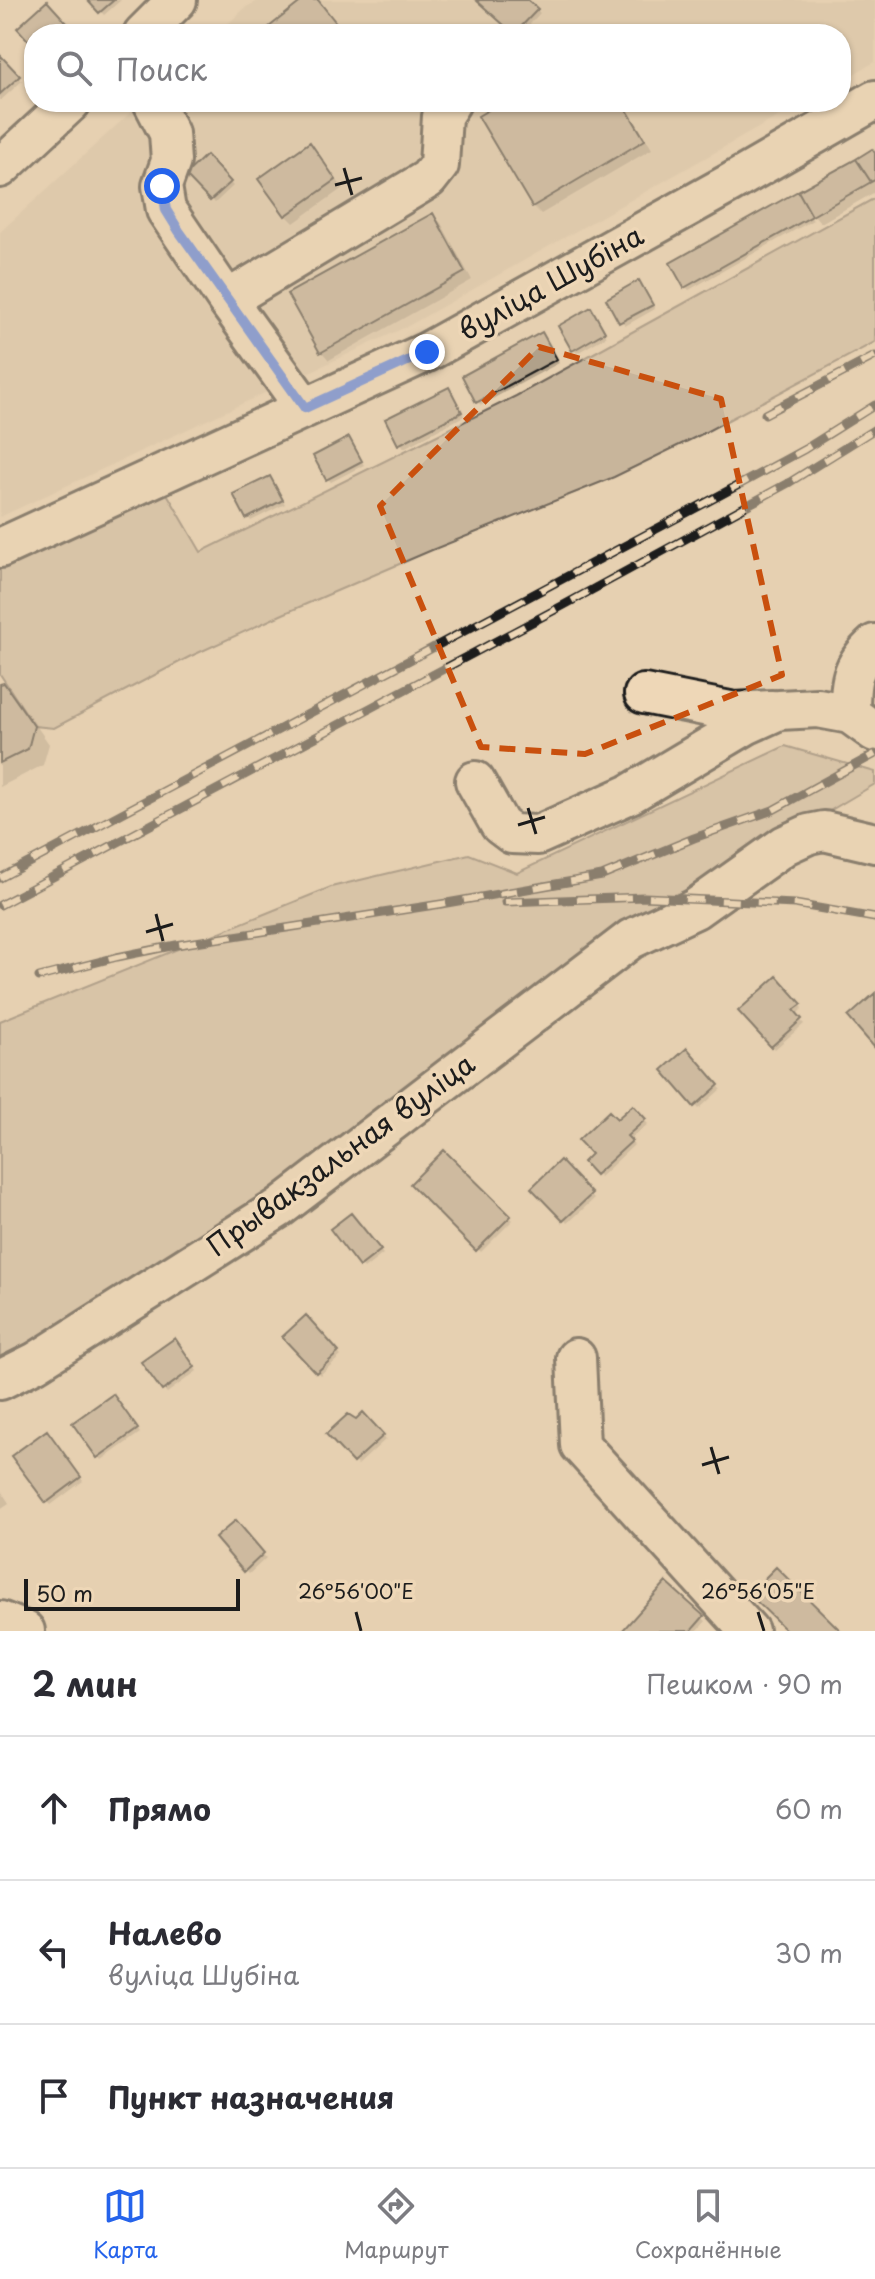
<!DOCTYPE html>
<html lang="ru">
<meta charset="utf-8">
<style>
:root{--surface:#fff;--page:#f7f7f7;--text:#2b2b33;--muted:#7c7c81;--line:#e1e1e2;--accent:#2563eb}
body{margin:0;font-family:"Playpen Sans",sans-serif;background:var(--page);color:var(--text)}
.scale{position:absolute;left:24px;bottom:20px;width:216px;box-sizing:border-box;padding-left:8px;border:4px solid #1c1c1c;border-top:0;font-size:22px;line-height:28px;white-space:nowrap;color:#1c1c1c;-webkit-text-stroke:6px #eed7b7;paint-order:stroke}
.stop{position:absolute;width:24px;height:24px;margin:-18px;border:6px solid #2563eb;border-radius:50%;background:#fff}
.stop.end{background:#2563eb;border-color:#fff;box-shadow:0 2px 8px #0008}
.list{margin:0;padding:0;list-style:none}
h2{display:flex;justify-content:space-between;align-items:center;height:104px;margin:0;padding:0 32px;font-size:34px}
h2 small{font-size:26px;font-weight:400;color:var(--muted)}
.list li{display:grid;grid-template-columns:52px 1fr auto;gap:24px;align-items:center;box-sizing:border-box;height:144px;padding:0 32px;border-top:2px solid var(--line)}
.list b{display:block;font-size:30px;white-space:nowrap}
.list p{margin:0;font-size:26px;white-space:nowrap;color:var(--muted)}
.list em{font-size:26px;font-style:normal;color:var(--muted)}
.icon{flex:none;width:44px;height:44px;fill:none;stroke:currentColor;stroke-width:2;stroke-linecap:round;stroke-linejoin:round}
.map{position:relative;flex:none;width:875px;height:1631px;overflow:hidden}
.search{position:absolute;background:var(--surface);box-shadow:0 2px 6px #0004;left:24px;right:24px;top:24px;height:88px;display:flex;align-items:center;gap:20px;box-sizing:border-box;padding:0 28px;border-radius:32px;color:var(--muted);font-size:30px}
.sheet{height:536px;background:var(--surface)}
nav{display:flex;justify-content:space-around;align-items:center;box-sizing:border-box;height:112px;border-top:2px solid var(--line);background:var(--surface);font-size:22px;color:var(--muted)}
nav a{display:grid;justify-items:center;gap:4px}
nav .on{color:var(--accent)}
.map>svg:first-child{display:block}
</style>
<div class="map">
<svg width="875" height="1631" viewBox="0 0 875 1631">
<rect width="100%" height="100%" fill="#e6d0b1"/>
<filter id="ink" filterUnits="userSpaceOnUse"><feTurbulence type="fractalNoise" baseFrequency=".0125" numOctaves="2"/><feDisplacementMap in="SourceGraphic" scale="16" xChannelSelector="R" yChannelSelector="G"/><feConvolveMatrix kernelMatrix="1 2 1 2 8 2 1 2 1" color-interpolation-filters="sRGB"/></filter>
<g filter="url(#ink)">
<path fill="#d6c2a5" d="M260,0H875V62L841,81V34H217L246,7Z
M142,102H804L410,325L0,517V232Z"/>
<path fill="#c8b59b" stroke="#72685c" stroke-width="2" d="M875,198V342L700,435L614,477L432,550L283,614L189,657L54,728L34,726L0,674V567L165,490L201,552L516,396Z
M785,746L875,772V784L762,851L259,1202L0,1367V1021L331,887L469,854L517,873Z"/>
<path fill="#0003" d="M90,0H121L104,15Z
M479,0H525L540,13L521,34H516Z
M0,57L22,81L0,101Z
M506,102H561L566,110L580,102H624L652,149L541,214L533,206Z
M309,145L343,188L294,223L286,215Z
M875,155V192L821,223L813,214H807L813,220L689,290L686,287Z
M206,158L233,186L215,203L188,175Z
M433,215L441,223L472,280L329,360L322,352Z
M642,286L655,309L625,326L608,300Z
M594,313L607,336L577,353L574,350Z
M545,338L559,363L481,405L478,402Z
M452,393L464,416L404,448L388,420Z
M349,439L364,465L331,482L328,479Z
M270,478L285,504L251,521L248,517Z
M4,685L19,701L49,744L43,765L0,787V686Z
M777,979L803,1008L796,1015L804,1024L775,1049L741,1012Z
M686,1050L721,1089L699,1109L664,1070Z
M633,1108L648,1124L629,1140L634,1145L600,1177L586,1162L617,1122Z
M444,1152L513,1220L481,1252L412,1184Z
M560,1163L594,1199L568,1223L534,1188Z
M355,1219L383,1254L364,1269L361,1265Z
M306,1318L341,1356L320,1375L285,1337Z
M178,1345L197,1371L167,1393L163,1389Z
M117,1400L140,1433L102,1460L99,1457Z
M363,1415L386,1439L358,1465L329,1434L356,1422Z
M50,1436L83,1481L51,1505L47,1501Z
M0,1489L9,1503L0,1509Z
M235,1523L266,1558L249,1574L217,1539Z
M667,1585L706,1621L697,1631H625Z"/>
<path fill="#b1a18a" stroke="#1c1c1c" stroke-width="2" d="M87,0H114L99,13Z
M303,0H318L345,34H267L264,31Z
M476,0H528L538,9L514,34Z
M47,1L77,34H34V47L17,28Z
M0,55L20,76L0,94Z
M502,102H560L564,109L576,102H622L645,140L532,207L478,116Z
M310,142L336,180L285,216L258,179Z
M872,149L875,153V180L871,182L856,159Z
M206,155L231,182L210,201L185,175Z
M856,159L871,182L812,216L798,191Z
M798,191L812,216L684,288L670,263Z
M433,213L465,272L320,353L287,294Z
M639,280L653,305L619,323L606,299Z
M591,307L605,332L572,351L558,326Z
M542,332L557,359L476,403L462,376Z
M449,387L462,412L398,445L385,419Z
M349,437L362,461L326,480L313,456Z
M270,476L283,500L246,519L233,494Z
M4,683L34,726L28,749L0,763V684Z
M777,976L802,1004L794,1010L802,1019L771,1047L738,1011Z
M875,993V1048L848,1017Z
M687,1048L719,1085L694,1107L662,1070Z
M633,1105L646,1119L627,1136L632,1141L595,1175L583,1162L591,1154L578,1140L609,1111L617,1119Z
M444,1150L511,1216L476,1251L410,1184Z
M560,1160L592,1194L563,1221L531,1188Z
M351,1213L381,1250L359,1267L330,1229Z
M306,1315L339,1352L316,1373L282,1337Z
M175,1338L195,1367L162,1391L141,1362Z
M113,1394L138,1429L97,1458L72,1423Z
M363,1412L384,1435L353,1463L326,1434L348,1414L356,1419Z
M47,1430L81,1477L46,1503L11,1456Z
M236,1520L264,1553L244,1572L215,1538Z
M776,1567L841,1631H787L749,1594Z
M666,1582L704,1616L691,1631H622Z"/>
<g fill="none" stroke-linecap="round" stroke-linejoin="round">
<defs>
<path id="minor" d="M143,34L177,0
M153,102L169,133L171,161L162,186L166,210L227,300L305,408
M0,168L71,102
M227,300L428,179L439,165L442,116L451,102
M0,548L427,352L729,184L875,100
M644,694L735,712L772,710
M850,714C850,683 850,666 875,644
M475,781L500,825L512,834L538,835L630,794L746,725L779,710L818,708L850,714L875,732
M576,1358L580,1445L749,1631
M0,1380L36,1362L279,1208L631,939L695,909L785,845L809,834L824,831L875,843
M0,1621L25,1631"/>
</defs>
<use href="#minor" stroke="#1c1c1c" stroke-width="44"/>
<use href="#minor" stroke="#eed7b7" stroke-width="38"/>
<defs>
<path id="rail" d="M765,414L875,356
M0,878L722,494L805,449L875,405
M505,902L644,897L795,904L875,918
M0,905L564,605L790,482L875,429
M39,977L117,957L176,945L441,904L602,876L694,838L773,810L875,754"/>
</defs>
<use href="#rail" stroke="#1c1c1c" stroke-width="9"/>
<use href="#rail" stroke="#eed7b7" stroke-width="6" stroke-dasharray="18" stroke-linecap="butt"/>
</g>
</g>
<g fill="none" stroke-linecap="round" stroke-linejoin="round" filter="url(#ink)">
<path stroke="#2563eb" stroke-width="10" d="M162,186L166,210L179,231L305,408L427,352"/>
</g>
<path d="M0 0H875V1631H0ZM539,347L721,399L782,675L585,754L481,747L380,506Z" fill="#e6d0b1" fill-opacity=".55" fill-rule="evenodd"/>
<path fill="none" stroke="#c9500e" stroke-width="6" stroke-dasharray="16 10" stroke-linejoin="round" d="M539,347L721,399L782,675L585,754L481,747L380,506Z"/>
<path fill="none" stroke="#1c1c1c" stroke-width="3" d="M344,168L352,195M335,185L362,178M528,808L536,834M518,825L545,817M156,914L163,941M146,932L173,924M711,1447L719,1474M702,1465L729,1457M356,1612L361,1631M758,1612L764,1631"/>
<g text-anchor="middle" stroke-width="7" stroke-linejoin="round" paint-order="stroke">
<g font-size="28" fill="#1c1c1c" stroke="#eed7b7">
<text transform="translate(551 283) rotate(-29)" y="10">вуліца Шубіна</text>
<text transform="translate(341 1155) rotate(-36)" y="10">Прывакзальная вуліца</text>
</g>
</g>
<g font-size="20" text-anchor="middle" fill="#1c1c1c" stroke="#eed7b7" stroke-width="7" stroke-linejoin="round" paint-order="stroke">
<text x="356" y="1599">26°56'00"E</text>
<text x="758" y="1599">26°56'05"E</text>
</g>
</svg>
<div class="scale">50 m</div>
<div class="stop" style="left:162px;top:186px"></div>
<div class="stop end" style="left:427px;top:352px"></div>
<div class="search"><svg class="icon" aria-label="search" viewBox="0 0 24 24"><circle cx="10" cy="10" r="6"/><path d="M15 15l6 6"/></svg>Поиск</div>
</div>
<section class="sheet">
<h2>2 мин<small>Пешком · 90 m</small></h2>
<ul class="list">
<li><svg class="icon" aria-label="ahead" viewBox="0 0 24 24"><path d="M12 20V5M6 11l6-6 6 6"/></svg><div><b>Прямо</b></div><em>60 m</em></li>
<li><svg class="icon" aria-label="left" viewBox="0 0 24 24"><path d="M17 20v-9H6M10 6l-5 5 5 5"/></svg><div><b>Налево</b><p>вуліца Шубіна</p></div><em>30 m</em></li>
<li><svg class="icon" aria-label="arrive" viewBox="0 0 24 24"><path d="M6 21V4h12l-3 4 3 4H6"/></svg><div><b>Пункт назначения</b></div></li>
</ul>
</section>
<nav>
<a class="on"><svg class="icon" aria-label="map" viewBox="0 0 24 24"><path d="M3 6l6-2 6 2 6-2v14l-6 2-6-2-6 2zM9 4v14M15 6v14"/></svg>Карта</a>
<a><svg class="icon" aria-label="directions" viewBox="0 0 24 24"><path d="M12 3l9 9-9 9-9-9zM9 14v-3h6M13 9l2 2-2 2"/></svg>Маршрут</a>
<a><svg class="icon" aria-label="saved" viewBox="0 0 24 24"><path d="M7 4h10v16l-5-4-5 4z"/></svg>Сохранённые</a>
</nav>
